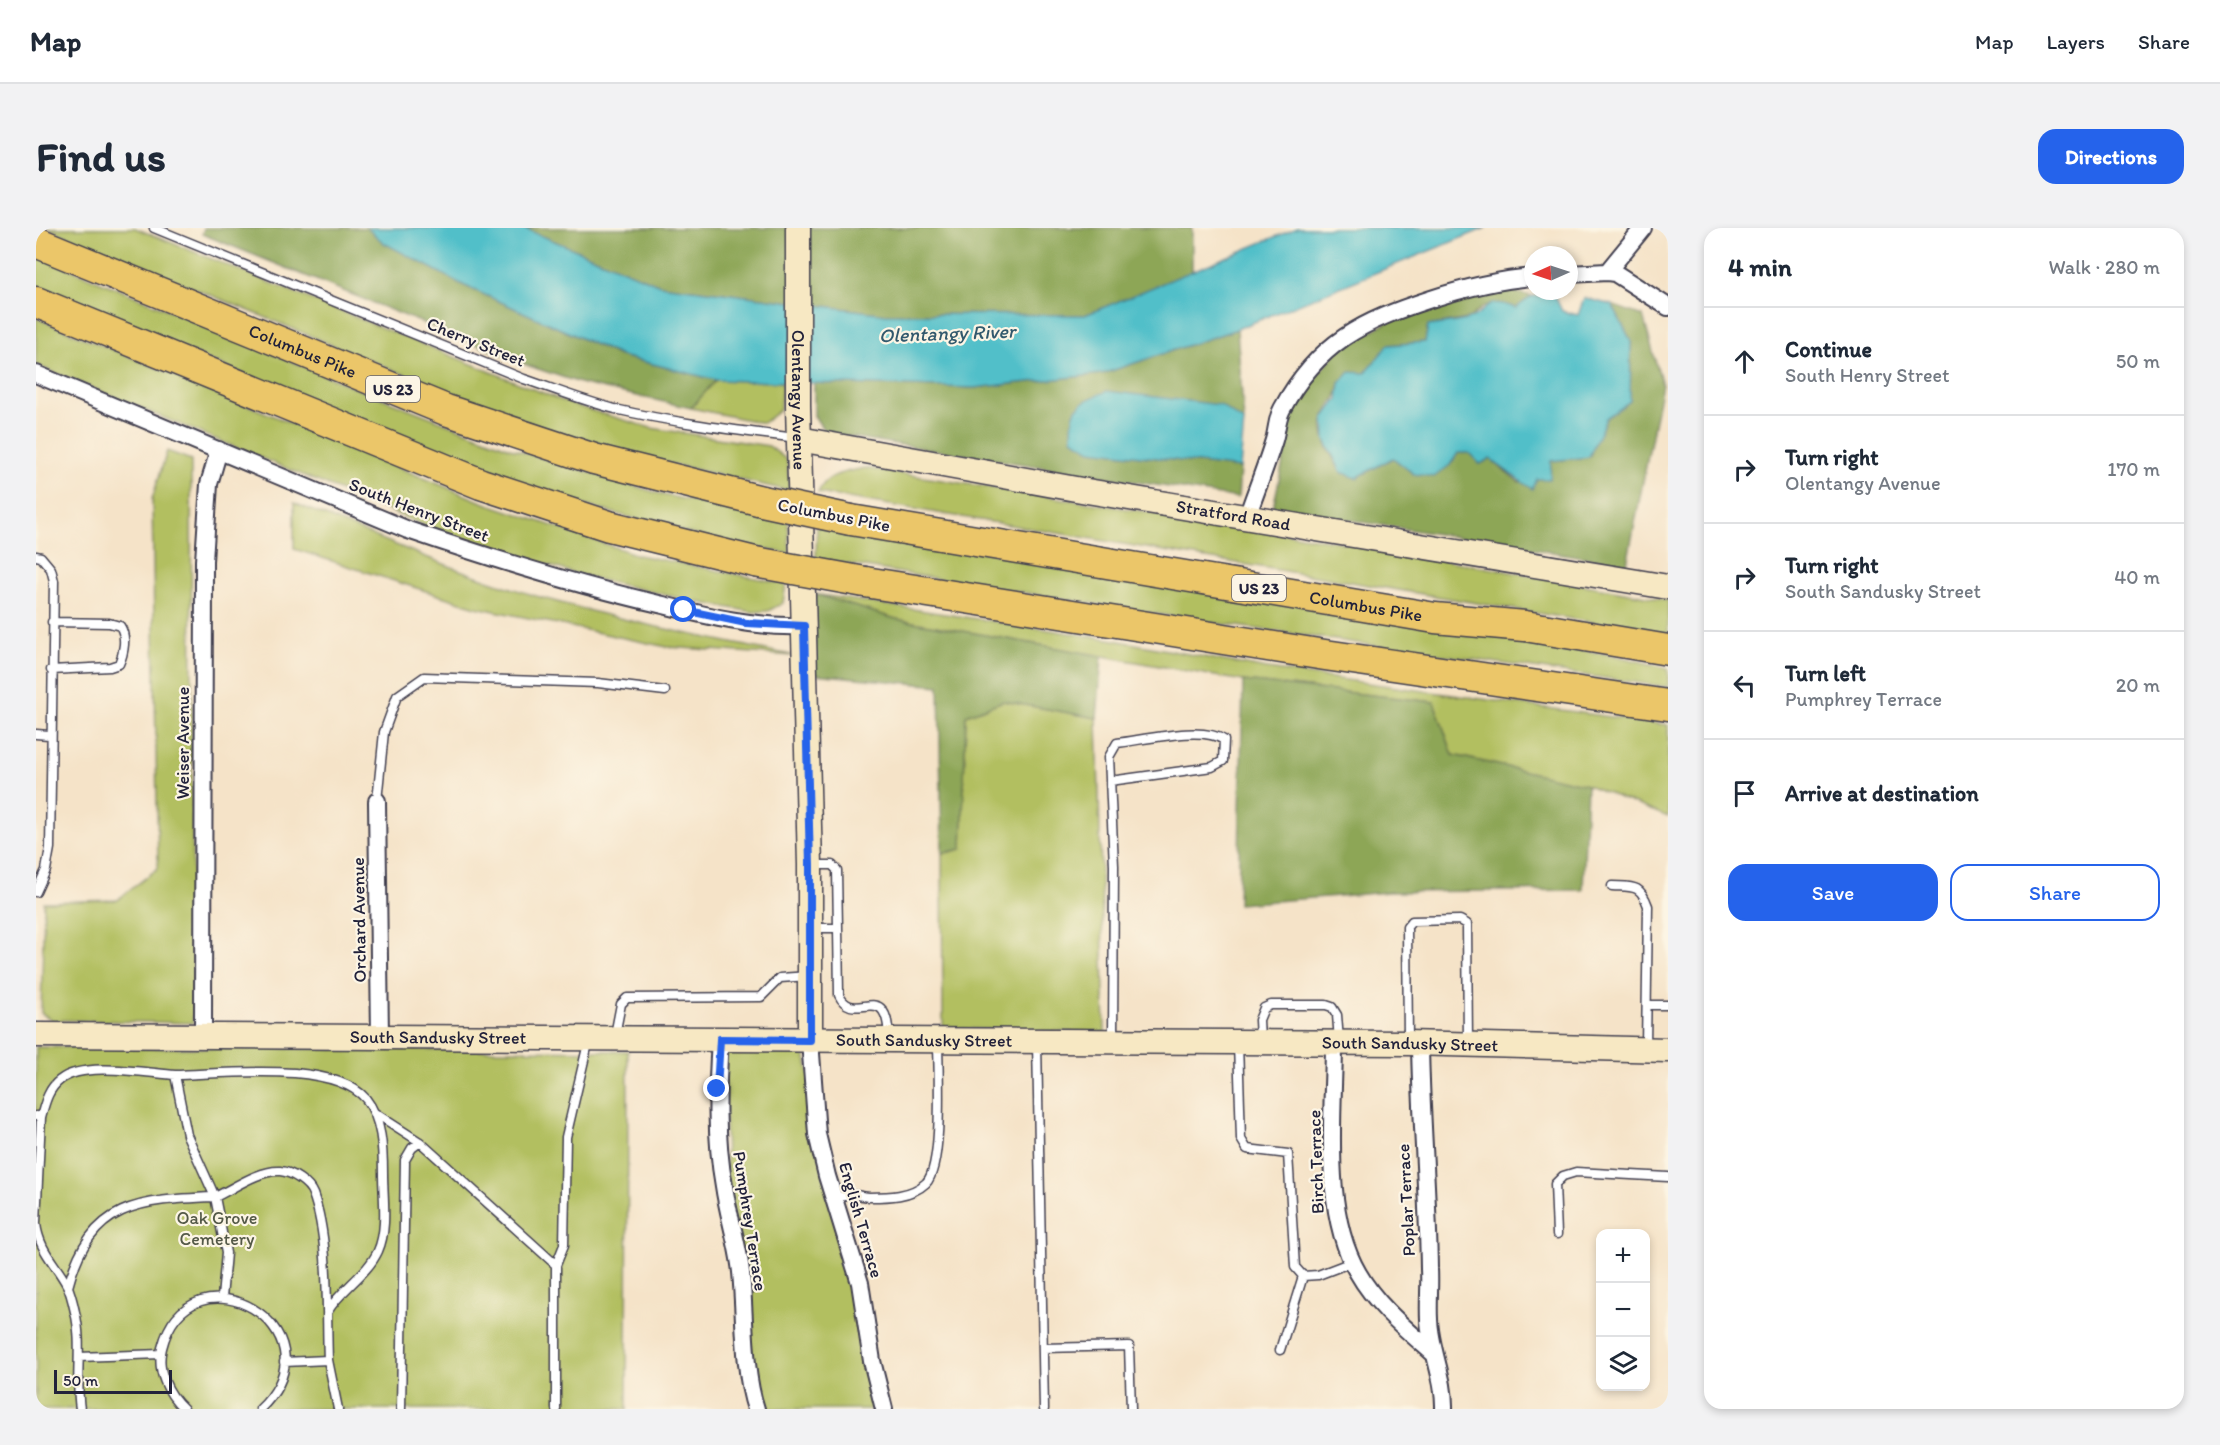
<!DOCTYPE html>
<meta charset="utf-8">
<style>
:root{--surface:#fff;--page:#f2f2f3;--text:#1f2937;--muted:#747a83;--line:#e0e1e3;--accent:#2563eb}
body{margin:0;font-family:Itim,sans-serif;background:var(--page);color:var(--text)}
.controls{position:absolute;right:18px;bottom:18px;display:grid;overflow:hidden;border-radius:12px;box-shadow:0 3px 9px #0003}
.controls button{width:54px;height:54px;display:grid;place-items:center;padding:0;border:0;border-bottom:2px solid var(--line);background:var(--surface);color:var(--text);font:30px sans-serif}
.compass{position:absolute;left:1488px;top:18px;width:54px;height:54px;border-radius:50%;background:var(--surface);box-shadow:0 3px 9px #0003;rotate:267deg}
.scale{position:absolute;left:18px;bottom:15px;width:118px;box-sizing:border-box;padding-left:6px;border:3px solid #22223b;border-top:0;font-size:16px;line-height:21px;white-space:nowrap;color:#22223b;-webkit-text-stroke:4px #fcf5e5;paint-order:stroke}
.stop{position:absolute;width:18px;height:18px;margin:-14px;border:4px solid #2563eb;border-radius:50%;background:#fff}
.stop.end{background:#2563eb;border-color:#fff;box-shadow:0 2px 6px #0008}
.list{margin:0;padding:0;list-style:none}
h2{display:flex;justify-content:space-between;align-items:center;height:78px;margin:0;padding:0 24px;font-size:26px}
h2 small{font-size:20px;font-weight:400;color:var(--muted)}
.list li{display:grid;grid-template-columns:39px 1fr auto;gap:18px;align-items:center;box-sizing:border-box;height:108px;padding:0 24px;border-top:2px solid var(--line)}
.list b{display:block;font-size:22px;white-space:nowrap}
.list p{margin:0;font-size:20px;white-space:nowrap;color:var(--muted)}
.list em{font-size:20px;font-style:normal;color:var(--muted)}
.actions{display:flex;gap:12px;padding:18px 24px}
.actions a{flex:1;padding:14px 0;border:2px solid var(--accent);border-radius:18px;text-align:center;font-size:21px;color:var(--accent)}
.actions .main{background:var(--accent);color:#fff}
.icon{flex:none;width:33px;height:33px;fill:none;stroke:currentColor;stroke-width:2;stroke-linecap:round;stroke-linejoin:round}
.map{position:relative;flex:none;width:1632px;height:1181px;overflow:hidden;border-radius:18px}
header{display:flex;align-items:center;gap:36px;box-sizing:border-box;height:84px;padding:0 30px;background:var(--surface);border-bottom:2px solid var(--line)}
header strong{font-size:28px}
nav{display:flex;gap:33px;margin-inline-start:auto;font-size:21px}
.intro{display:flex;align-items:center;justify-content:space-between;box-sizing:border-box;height:144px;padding:0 36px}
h1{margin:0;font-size:42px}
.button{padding:15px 27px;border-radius:18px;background:var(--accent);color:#fff;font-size:21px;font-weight:700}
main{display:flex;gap:36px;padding:0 36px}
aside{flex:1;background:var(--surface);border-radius:18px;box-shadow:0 3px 9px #0003}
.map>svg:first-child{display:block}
</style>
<header>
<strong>Map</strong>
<nav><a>Map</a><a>Layers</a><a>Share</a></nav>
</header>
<div class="intro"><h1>Find us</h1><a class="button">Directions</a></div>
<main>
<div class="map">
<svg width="1632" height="1181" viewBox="0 0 1632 1181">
<rect width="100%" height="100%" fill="#fcf5e5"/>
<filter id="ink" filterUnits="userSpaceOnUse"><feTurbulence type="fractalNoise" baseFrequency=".0167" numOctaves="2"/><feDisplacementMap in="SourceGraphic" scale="12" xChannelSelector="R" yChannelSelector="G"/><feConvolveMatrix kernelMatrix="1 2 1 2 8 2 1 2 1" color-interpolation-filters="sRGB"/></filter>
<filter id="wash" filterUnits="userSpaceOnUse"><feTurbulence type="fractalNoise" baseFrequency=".008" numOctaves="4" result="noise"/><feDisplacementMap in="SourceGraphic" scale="24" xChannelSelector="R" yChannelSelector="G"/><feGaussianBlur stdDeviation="1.35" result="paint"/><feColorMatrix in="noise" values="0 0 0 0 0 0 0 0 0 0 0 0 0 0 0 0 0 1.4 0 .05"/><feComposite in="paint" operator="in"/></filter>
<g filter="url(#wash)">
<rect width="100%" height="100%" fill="#f5e3c8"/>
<path fill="#b2bf61" stroke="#6a704e" stroke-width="1.5" d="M11,0H99L537,177L615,200L733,218L751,232L754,263L578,223L460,184Z
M0,27L322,161L474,220L628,267L752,293L754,326L682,313L481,259L0,61Z
M0,90L446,274L602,327L750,356L747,375L732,383L717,384L661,374L547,348L402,303L0,137Z
M680,152L746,154L744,182L727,195L655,180Z
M131,223L155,232L157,795L16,792L5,785L8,674L81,672L122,640L116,271Z
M829,240L1330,318L1632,372V407L782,265C790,245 810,244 829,240Z
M258,275C342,309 426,347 514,372C595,395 677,411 759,428L631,419L440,379L258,321Z
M781,296L1576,427L1632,440V459L1172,394L780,331Z
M778,366L1073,411L1231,441L1632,497V589L1551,557L1417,527L1398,474L1207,453L860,391Z
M967,473L1061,490L1069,805L907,800L906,626L926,621L930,487Z
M0,819L592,823L591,1181H0Z
M688,824L769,825L842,1181H724L690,947Z"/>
<path fill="#8da657" stroke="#586449" stroke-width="1.5" d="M168,0H331L348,15L427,57L584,128L680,152L655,180L547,156L496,139L166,6Z
M487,0H1156V44L1049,87L850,86L624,57Z
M1465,61L1496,68L1480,80L1448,78L1432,91L1392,98L1389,114L1352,117L1329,146L1304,155C1301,175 1293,175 1288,190C1282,207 1297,230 1305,244L1320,250L1357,230L1378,246L1414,237L1422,225H1434L1444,236L1454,231L1483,254L1501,251L1515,233L1553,229L1570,190L1594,173L1595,113L1576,77L1607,88L1626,156L1591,336L1237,280L1260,173L1302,122L1355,92Z
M1201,101L1208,194L1184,177L1055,222L1204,240L1202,270L790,205L778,188V155L938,160L1066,146Z
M778,366L860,391L1066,428L1061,490L967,473L930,487L926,621L906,625L903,458L779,446Z
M1207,453L1398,474L1417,527L1551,557L1547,662L1353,664L1202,676Z"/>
<path fill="#51bfc9" stroke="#3a7082" stroke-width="1.5" d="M331,0H487L624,57L850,86L1049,87L1261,0H1450L1201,101L1066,146L938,160L680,152L585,128L427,57L348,15Z
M1496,68H1519L1526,83L1542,87L1548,70L1576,77L1595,113L1594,173L1570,190L1553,229L1515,233L1514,251H1501L1496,261L1454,231L1444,236L1433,225H1422L1414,237L1398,249L1378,246L1357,230L1320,250L1305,244L1289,212L1288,190L1302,171L1304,155L1314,144L1329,145L1352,117L1389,114L1392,98C1404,96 1418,95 1430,92C1455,84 1446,67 1480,80Z
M1071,163L1184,177L1208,194L1204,240L1055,222L1036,211C1036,176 1039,177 1071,163Z"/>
</g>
<g filter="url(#ink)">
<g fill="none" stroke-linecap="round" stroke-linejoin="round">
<defs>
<path id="lane" d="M118,0L488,151C518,161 548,173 579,181C639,195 699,202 760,210
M0,328L5,329L15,341L18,353L14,620L10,642L0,664
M15,442L74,439L83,436C88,425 91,408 84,398L73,395L16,394
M0,506L13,507
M1074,553L1176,539L1187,533L1188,512C1166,497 1108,512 1081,515L1073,529L1078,638L1077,811
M341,573L348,504L361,468L388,449L562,455L629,463
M1576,658C1597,659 1604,656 1612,678L1610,818
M775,700H802L801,642L796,637H775
M802,700L803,767C818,799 851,748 853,811
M1611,777H1632
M579,807L585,776L591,770L725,769L744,750L773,748
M1224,811L1223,792L1228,780L1235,777H1290L1296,779L1301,787L1303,813
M1372,812L1371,699L1376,693L1424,692L1431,696L1432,815
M1001,814L1008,1181
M1202,815L1205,911L1211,921L1252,926L1259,1039L1267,1048L1282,1047L1316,1034
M339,885L384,914L376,920L369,932L365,1181
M5,889C9,875 12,861 24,852C47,833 110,845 139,847
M384,914L520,1037L528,1017L530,909L553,811
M800,974C810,961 818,968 833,969C852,969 875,969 890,955C908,937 902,840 902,813
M0,994L5,889L0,888
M0,996C3,1022 19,1035 31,1057C35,1065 37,1075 39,1084C47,1116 39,1149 44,1181
M1521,1006L1519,956L1527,948L1540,944L1632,949
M32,1059C54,974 104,972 179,969L190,1025L186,1070
M1007,1120L1093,1118L1095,1181
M1244,1122L1267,1048
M43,1129L125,1126
M292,1132L302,1181
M248,1134L292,1132C290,1082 294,1012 277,966C273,955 256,944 244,943C223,942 198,960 179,969L151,907L139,847C188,846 296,832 330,871C346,891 347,921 347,946C347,970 352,1001 342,1023C331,1047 305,1061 292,1083
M148,1181C132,1166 120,1143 126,1120C153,1013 308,1101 224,1181
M520,1181V1037"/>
<path id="street" d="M1607,0L1571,44L1579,45L1632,79
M1533,46L1571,44
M0,146L372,302C454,330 537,356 623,376C671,388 718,400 768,398
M1211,289C1220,263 1230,238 1238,212C1241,202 1241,190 1246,181C1282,114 1327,93 1395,71C1429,60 1461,52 1497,49
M341,573L344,809
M167,809L168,333L173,256L183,222
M684,811C681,860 679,909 688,958C692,987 702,1015 705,1044C709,1085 707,1143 720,1181
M774,812L781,906L791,948L824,1055L836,1133L848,1181
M1298,815C1298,886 1285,982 1322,1045C1340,1077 1371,1102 1397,1125
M1384,816C1385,891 1392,966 1393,1041C1394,1057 1392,1074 1393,1091C1394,1122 1409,1150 1408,1181"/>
<g id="secondary">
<path id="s1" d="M762,0V177L774,637V812"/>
<path id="s2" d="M763,211L1051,263L1632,359"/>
<path id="s3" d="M0,807L1372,815L1632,822"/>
</g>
<g id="highway">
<path id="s4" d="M0,14L410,182L558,231L726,273"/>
<path d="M0,74L445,256L573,298L719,334"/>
<path id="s5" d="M815,292L1399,390L1489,398L1632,422"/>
<path d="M829,354L1289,427L1632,477"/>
</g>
</defs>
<use href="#lane" stroke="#423f50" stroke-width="11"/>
<use href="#street" stroke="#423f50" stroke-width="20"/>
<use href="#secondary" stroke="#423f50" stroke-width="27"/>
<use href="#highway" stroke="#423f50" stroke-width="33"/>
<use href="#lane" stroke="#fff" stroke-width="8"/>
<use href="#street" stroke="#fff" stroke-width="16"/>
<use href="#secondary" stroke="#f7e8c3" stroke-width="24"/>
<use href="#highway" stroke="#ebc669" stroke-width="30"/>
<defs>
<path id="highway-bridge" d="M726,273L815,292
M719,334L829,354"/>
</defs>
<use href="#highway-bridge" stroke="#423f50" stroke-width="33" stroke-linecap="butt"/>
<use href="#highway-bridge" stroke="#ebc669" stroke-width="30"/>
</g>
</g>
<g fill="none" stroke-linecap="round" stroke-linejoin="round" filter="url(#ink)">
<path stroke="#2563eb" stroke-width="8" d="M648,382L710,395L768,398L774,637V812L684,811L681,861"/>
</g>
<g text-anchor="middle" stroke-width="4.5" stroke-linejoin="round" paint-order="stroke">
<g fill="#fcf5e5" stroke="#63616e" stroke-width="1.5">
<rect x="330" y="148" width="54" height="26" rx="4.5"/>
<rect x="1196" y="347" width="54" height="26" rx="4.5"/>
</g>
<g font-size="16" font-weight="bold" fill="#22223b">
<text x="357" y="167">US 23</text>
<text x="1223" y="366">US 23</text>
</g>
<g font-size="18" fill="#22223b" stroke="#fcf5e5">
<text transform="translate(440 114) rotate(22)" y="6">Cherry Street</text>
<text dy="6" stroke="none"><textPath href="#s4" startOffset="288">Columbus Pike</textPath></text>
<text dy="6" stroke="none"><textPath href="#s1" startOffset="172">Olentangy Avenue</textPath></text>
<text transform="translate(383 282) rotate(21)" y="6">South Henry Street</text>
<text transform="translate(798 287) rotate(11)" y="6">Columbus Pike</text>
<text dy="6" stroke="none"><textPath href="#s2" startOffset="441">Stratford Road</textPath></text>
<text dy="6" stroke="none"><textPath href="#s5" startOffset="522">Columbus Pike</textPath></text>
<text transform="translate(147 515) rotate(-90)" y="6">Weiser Avenue</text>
<text transform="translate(323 692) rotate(-91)" y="6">Orchard Avenue</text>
<text dy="6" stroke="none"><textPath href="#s3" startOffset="402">South Sandusky Street</textPath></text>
<text dy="6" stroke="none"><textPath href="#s3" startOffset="888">South Sandusky Street</textPath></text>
<text dy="6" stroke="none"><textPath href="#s3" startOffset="1374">South Sandusky Street</textPath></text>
<text transform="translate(1280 934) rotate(-92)" y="6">Birch Terrace</text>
<text transform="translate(1370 972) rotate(-93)" y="6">Poplar Terrace</text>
<text transform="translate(825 992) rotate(74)" y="6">English Terrace</text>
<text transform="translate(714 993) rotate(81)" y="6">Pumphrey Terrace</text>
</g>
<g font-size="18" fill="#545948" stroke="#fcf5e5">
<text x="181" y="996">Oak Grove<tspan x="181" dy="21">Cemetery</tspan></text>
</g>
<g font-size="20" font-style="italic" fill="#32596d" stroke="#fcf5e5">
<text transform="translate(911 105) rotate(-2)" y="7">Olentangy River</text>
</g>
</g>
</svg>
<div class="controls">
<button>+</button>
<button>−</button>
<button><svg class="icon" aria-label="layers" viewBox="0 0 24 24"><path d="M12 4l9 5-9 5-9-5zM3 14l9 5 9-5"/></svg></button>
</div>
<svg class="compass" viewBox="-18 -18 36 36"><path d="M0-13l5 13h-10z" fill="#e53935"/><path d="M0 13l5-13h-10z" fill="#747a83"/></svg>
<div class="scale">50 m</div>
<div class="stop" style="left:648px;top:382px"></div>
<div class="stop end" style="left:681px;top:861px"></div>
</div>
<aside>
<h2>4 min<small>Walk · 280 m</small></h2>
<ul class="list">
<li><svg class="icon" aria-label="ahead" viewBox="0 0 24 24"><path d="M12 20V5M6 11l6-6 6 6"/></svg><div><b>Continue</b><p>South Henry Street</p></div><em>50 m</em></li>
<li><svg class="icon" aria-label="right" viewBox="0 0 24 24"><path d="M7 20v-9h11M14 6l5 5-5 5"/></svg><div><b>Turn right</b><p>Olentangy Avenue</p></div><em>170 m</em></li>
<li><svg class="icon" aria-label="right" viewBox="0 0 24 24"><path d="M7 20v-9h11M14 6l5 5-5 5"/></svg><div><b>Turn right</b><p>South Sandusky Street</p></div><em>40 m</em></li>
<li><svg class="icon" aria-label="left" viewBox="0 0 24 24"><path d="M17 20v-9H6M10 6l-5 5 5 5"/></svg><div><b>Turn left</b><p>Pumphrey Terrace</p></div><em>20 m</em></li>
<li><svg class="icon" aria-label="arrive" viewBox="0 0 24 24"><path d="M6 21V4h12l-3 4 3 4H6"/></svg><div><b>Arrive at destination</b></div></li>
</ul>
<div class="actions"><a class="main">Save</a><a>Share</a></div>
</aside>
</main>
